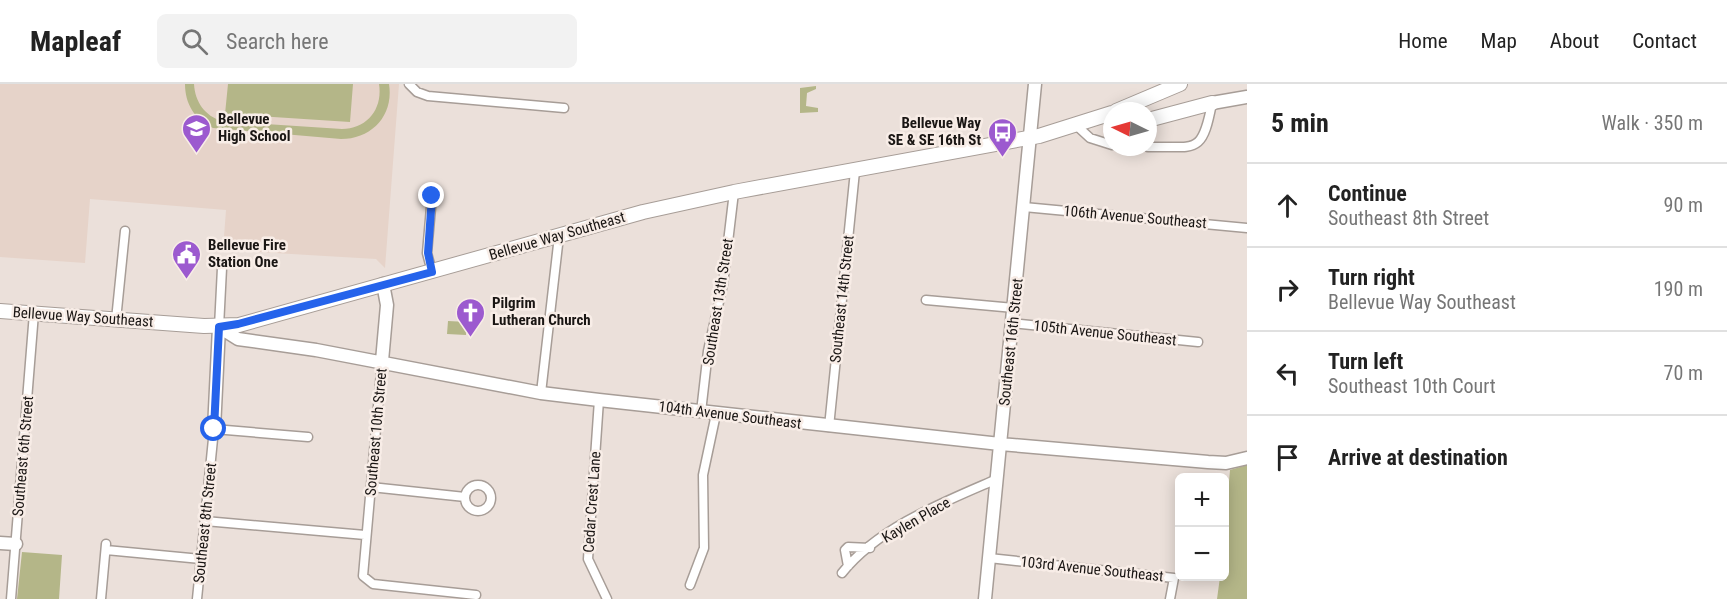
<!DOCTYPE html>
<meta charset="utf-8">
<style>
:root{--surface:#fff;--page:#f2f2f2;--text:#222;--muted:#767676;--line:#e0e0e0}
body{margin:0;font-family:"Roboto Condensed",sans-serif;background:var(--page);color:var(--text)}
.controls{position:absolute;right:18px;bottom:18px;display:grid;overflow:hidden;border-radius:9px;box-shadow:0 3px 15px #0003}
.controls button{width:54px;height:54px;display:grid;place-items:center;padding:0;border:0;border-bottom:2px solid var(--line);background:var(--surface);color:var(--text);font:30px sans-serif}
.compass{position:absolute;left:1103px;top:18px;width:54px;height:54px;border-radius:50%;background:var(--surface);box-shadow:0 3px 15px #0003;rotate:275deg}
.stop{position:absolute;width:18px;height:18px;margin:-14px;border:4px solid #2563eb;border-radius:50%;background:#fff}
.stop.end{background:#2563eb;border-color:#fff;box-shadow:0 2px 6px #0008}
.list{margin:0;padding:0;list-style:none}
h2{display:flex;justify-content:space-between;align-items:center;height:78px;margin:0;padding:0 24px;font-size:26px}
h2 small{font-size:20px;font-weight:400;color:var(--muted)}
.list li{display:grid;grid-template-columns:39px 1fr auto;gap:18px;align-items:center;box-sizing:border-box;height:84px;padding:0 24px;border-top:2px solid var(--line)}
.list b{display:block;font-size:22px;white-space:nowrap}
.list p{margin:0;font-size:20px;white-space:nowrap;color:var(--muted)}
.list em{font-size:20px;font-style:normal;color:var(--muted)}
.icon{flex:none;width:33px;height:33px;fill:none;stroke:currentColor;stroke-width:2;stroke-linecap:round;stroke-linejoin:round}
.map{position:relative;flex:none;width:1247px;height:515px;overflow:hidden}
header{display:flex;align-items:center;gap:36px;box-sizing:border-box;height:84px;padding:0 30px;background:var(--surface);border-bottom:2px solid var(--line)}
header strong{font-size:28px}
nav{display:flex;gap:33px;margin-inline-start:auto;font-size:21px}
.search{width:420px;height:54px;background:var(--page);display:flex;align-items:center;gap:15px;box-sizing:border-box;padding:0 21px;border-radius:9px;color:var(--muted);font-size:22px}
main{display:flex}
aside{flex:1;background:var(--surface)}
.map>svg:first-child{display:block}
</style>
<header>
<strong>Mapleaf</strong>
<div class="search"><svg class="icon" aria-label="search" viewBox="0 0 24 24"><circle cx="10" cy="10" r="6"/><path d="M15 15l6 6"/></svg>Search here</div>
<nav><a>Home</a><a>Map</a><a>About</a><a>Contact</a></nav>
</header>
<main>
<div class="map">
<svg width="1247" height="515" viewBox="0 0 1247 515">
<rect width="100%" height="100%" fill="#ebe0da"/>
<path fill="#e6d3c9" d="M0,0H399L385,184L376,175L223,166L226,126L90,115L85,179L0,173Z"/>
<path fill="#b4b688" d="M185,0H194C195,18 205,32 222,37L342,45C367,45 383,25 379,0H389C394,31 372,55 341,55L213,44C195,36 185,20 185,0Z
M228,0H353L350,38L225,30Z
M816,2V5L807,9L806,22L818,24V28L800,29V4Z
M448,237L467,238L466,251L447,250Z
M1247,381V515H1217L1220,493L1224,492L1225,444L1230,386Z
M22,468L62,471L59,515H17Z"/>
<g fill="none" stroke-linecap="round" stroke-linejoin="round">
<defs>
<path id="street" d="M409,0L417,8L428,12L564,24
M1077,42L1090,54L1112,61
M1148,63C1196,62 1202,72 1212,19
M1024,123L1247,144
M432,188L427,169L432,112
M926,216L1014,224
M116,236L125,147
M1012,239L1198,258
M219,243L222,184
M382,277L363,492L373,500L476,511
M541,309L559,152
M599,316L588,475L607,515
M701,328L708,267L723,200L734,108
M829,343L855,87
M465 414a13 13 0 1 1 26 0a13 13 0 1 1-26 0Z
M371,403L465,413
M205,437L365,451
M106,466L201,475
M989,474L1174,494L1170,515
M848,482L845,466L848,463L870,464
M842,489C879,443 944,418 997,395
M690,501L704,464L703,391L716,330
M11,515L34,229
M101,515L106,460
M197,515L214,345L308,353"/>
<path id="secondary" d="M1212,19L1247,13
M219,243L238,255L316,266L541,309L599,316L1000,360L1208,378L1226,379L1247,374
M382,277L387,221L383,200
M214,345L219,243
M0,459L16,460
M985,515L1035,0"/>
<path id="primary" d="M1116,27L1180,0
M1148,36L1212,19
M0,227L204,242L239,241L643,128L734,108L1039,52L1112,29"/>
</defs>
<use href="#street" stroke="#a79d97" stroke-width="11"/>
<use href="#secondary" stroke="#a79d97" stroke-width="15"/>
<use href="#primary" stroke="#a79d97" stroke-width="16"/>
<use href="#street" stroke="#fff" stroke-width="8"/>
<use href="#secondary" stroke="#fff" stroke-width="12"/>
<use href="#primary" stroke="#fff" stroke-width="14"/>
</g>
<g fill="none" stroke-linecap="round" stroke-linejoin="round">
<path stroke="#2563eb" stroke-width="8" d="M214,345L219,243L238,240L432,188L428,169L432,112"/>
</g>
<defs>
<symbol id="school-pin" viewBox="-11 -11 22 30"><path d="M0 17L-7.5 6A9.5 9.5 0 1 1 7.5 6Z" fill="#9c5acf" stroke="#f8ede7"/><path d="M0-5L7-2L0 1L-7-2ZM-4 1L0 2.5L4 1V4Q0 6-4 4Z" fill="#fff"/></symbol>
<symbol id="bus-pin" viewBox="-11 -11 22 30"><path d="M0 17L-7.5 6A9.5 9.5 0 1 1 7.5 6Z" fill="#9c5acf" stroke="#f8ede7"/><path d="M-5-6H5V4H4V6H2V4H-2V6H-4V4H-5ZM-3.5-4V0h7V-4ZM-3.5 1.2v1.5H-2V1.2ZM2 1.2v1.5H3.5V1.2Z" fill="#fff"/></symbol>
<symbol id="civic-pin" viewBox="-11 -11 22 30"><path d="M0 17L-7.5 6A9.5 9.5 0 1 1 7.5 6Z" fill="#9c5acf" stroke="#f8ede7"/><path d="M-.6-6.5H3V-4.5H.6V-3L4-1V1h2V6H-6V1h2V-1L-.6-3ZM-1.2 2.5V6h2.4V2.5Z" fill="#fff"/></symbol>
<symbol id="church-pin" viewBox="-11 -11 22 30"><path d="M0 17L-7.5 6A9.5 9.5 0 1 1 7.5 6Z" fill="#9c5acf" stroke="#f8ede7"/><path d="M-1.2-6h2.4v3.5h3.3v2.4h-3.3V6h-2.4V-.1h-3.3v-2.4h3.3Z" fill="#fff"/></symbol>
</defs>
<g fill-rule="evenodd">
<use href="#school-pin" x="180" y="28" width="33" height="45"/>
<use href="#bus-pin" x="986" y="32" width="33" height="45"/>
<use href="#civic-pin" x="170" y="154" width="33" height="45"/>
<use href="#church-pin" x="454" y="212" width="33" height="45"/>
</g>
<g text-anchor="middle" stroke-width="5" stroke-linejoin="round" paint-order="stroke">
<g font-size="15" font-weight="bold" fill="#1a1614" stroke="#f8ede7" text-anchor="start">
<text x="218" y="40">Bellevue<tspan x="218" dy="17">High School</tspan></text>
<text x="981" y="44" text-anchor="end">Bellevue Way<tspan x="981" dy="17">SE &amp; SE 16th St</tspan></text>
<text x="208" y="166">Bellevue Fire<tspan x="208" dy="17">Station One</tspan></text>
<text x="492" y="224">Pilgrim<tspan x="492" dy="17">Lutheran Church</tspan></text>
</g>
<g font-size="15" fill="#1a1614" stroke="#f8ede7">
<text transform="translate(1135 133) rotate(5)" y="5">106th Avenue Southeast</text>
<text transform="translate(557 152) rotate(-16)" y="5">Bellevue Way Southeast</text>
<text transform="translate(842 215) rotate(-84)" y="5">Southeast 14th Street</text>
<text transform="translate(718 218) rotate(-81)" y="5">Southeast 13th Street</text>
<text transform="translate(83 233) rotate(4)" y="5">Bellevue Way Southeast</text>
<text transform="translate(1105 249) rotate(6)" y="5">105th Avenue Southeast</text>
<text transform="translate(1011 258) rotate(-84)" y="5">Southeast 16th Street</text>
<text transform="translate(730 331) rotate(7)" y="5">104th Avenue Southeast</text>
<text transform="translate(376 348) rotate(-85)" y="5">Southeast 10th Street</text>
<text transform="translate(23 372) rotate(-85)" y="5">Southeast 6th Street</text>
<text transform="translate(592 418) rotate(-86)" y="5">Cedar Crest Lane</text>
<text transform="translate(916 436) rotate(-30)" y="5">Kaylen Place</text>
<text transform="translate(205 439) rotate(-84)" y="5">Southeast 8th Street</text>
<text transform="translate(1092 485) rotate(6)" y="5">103rd Avenue Southeast</text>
</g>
</g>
</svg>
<div class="controls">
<button>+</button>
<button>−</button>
</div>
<svg class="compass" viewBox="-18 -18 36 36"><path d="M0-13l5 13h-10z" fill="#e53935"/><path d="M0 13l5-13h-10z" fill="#767676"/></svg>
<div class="stop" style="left:214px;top:345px"></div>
<div class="stop end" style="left:432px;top:112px"></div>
</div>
<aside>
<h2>5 min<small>Walk · 350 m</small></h2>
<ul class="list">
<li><svg class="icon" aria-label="ahead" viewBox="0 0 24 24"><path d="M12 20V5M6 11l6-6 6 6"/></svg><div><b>Continue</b><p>Southeast 8th Street</p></div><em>90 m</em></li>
<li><svg class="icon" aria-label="right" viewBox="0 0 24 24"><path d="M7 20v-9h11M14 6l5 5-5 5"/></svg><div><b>Turn right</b><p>Bellevue Way Southeast</p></div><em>190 m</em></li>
<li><svg class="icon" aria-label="left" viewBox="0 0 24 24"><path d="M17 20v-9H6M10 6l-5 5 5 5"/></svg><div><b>Turn left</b><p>Southeast 10th Court</p></div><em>70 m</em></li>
<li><svg class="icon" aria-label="arrive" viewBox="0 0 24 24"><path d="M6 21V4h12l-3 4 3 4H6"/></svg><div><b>Arrive at destination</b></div></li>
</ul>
</aside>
</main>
